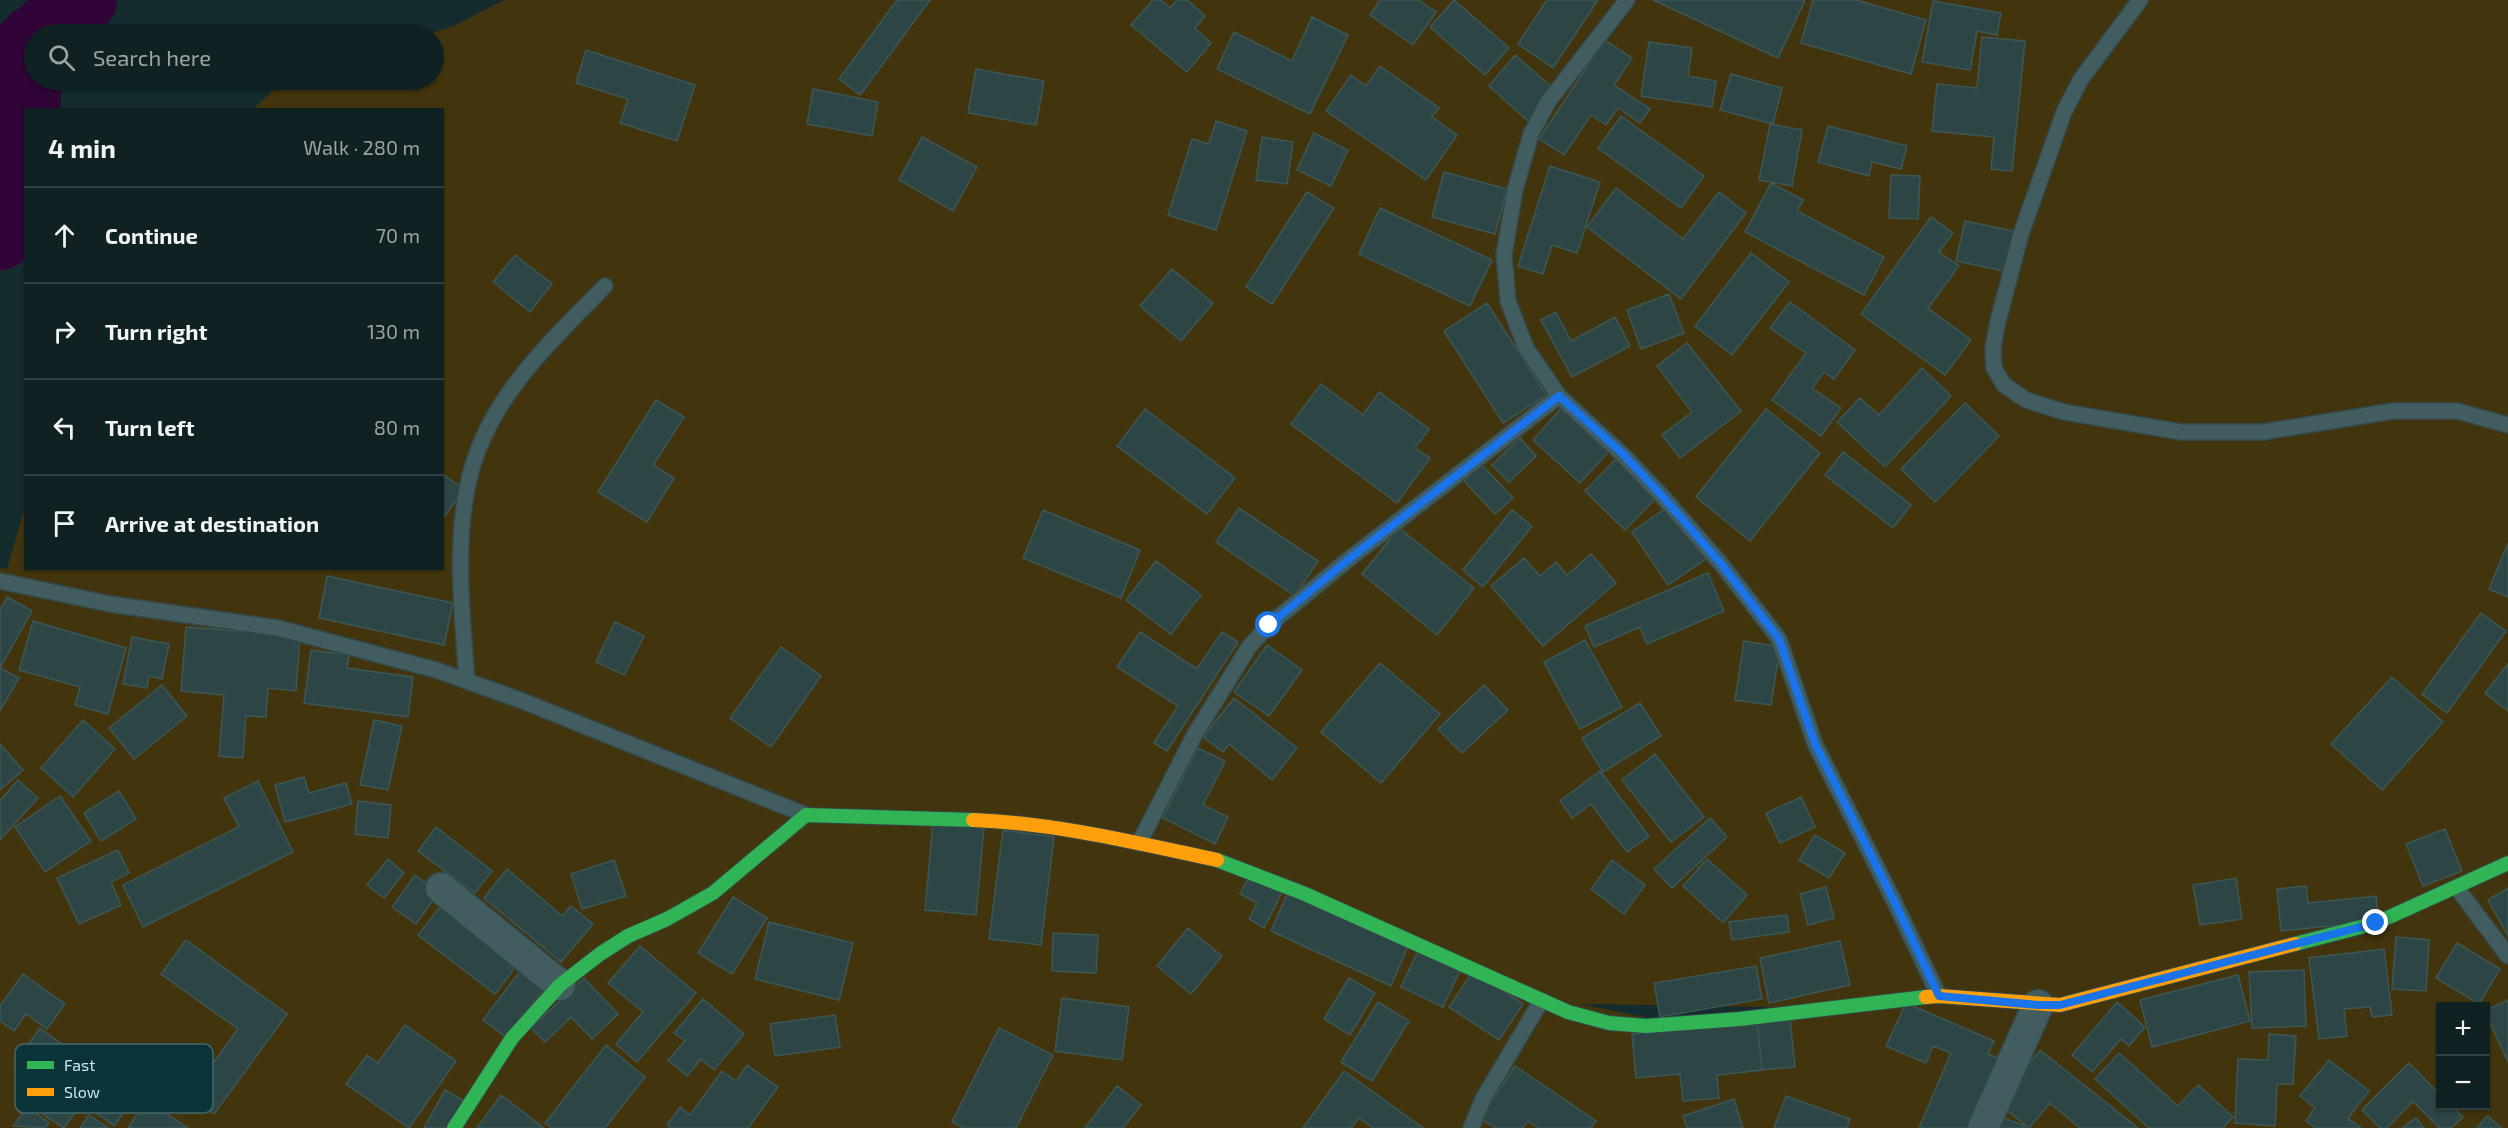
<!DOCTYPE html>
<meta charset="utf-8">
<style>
:root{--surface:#0f2122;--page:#1d2e2f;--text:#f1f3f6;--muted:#9ba3a5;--line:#2f3e40}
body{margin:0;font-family:"Exo 2",sans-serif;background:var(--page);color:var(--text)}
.controls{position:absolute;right:18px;bottom:18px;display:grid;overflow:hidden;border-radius:0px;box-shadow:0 2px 4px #0004}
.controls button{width:54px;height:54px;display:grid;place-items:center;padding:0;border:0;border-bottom:2px solid var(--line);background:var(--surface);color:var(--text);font:30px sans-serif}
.stop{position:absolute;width:18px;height:18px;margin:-14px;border:4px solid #1a73e8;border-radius:50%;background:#fff}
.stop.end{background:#1a73e8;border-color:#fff;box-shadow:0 2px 6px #0008}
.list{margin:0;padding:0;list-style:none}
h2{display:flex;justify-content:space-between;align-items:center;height:78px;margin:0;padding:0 24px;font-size:26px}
h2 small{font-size:20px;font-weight:400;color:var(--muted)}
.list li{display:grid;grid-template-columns:39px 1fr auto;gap:18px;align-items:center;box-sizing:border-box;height:96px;padding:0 24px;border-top:2px solid var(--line)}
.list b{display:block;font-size:22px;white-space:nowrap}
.list em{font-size:20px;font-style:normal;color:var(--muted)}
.icon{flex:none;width:33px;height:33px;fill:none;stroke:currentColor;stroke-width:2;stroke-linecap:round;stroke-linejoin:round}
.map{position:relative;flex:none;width:2508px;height:1128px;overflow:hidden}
.search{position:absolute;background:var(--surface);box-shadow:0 2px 4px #0004;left:24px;top:24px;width:420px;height:66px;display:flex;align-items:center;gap:15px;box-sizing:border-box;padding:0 21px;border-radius:33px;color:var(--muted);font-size:22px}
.panel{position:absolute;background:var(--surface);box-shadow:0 2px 4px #0004;left:24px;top:108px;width:420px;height:462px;border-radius:0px}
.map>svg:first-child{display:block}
</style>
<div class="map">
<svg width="2508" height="1128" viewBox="0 0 2508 1128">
<rect width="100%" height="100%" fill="#142c2e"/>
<path fill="#42350d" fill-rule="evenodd" d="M504,0H2508V1128H0V568L7,569L25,507L26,568H442V110L253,109L283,82L292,80H434V34H429L454,26ZM1581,1004L1826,1008L1662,1021ZM2440,1006H2486V1106H2440Z"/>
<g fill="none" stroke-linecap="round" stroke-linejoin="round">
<path stroke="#300437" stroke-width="68" d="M41,34L83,0
M26,110L29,44L34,39
M0,236L20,210L26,110"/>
</g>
<path fill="#2d4545" stroke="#3d5757" stroke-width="1.5" d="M897,0H930L860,95L839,79Z
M1153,0H1161L1170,8L1177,0H1187L1205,16L1195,28L1211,43L1187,72L1131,25Z
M1380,0H1418L1436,12L1413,45L1370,15Z
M1454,0L1509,48L1485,75L1430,27Z
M1547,0H1598L1553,68L1518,44Z
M1653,0H1805L1778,58Z
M1813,0H1856L1926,20L1911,74L1801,43Z
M1933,1L2001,13L1997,35L1977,31L1970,70L1922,62Z
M1312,17L1348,35L1310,114L1217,69L1234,32L1292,61Z
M1982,37L2025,41L2012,171L1991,169L1994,137L1932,131L1937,84L1977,88Z
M1605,40L1632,58L1614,85L1650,109L1640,123L1618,108L1606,125L1591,115L1564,155L1539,139Z
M1649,42L1692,48L1688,76L1716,81L1712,107L1641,96Z
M586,50L695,85L677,141L620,123L628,99L576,83Z
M1515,55L1555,90L1528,121L1489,86Z
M1380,66L1439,108L1432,117L1457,135L1426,180L1326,111L1351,75L1366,86Z
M976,69L1044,81L1036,125L968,113Z
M1731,74L1782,88L1773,124L1720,110Z
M813,89L878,102L872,136L807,124Z
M1621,116L1704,176L1681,208L1598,148Z
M1216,121L1247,131L1216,230L1168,215L1192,139L1209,144Z
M1770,124L1802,130L1792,186L1759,180Z
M1828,126L1907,146L1901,169L1872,162L1869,176L1818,162Z
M1314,133L1348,150L1331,186L1297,170Z
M922,137L977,167L953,211L899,180Z
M1262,137L1293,142L1287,184L1256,180Z
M1550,166L1600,182L1577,253L1552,245L1543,274L1518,266Z
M1444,172L1507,189L1495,234L1432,217Z
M1891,175L1920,176L1918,219L1889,218Z
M1771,183L1803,200L1797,211L1884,257L1864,295L1745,232Z
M1616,188L1683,239L1719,192L1746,213L1681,299L1587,227Z
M1307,192L1334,208L1272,304L1246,287Z
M1380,208L1492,260L1470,306L1359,254Z
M1931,217L1953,233L1939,252L1959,266L1928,308L1971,340L1945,375L1861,314Z
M1965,221L2018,232L2009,272L1956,261Z
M1751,253L1789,282L1732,355L1695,326Z
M515,255L552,284L530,312L493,282Z
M1172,269L1213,303L1181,341L1140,306Z
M1669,294L1684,333L1641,349L1627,310Z
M1790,302L1855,350L1834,379L1824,372L1812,388L1841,408L1821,436L1772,400L1806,353L1770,328Z
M1487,303L1546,395L1503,423L1444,331Z
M1556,312L1571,341L1615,317L1630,346L1572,377L1541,320Z
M1687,343L1741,411L1680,458L1662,435L1692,412L1657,366Z
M1922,368L1951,396L1885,467L1837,422L1860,398L1879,415Z
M1321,384L1363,415L1379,392L1429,429L1415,448L1430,458L1397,503L1291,424Z
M656,400L684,417L653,465L674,478L647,522L598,492Z
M1965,403L1999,436L1935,502L1901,469Z
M1565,404L1612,448L1580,483L1533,440Z
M1145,409L1235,478L1207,514L1117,446Z
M1766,409L1820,453L1750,541L1696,497Z
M1520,438L1536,456L1509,482L1492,465Z
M1843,452L1911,505L1893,528L1825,475Z
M1619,456L1659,495L1625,530L1585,491Z
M1482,465L1513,498L1495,514L1464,481Z
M442,474L464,489L442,520Z
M1669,506L1706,559L1668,585L1632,532Z
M1239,508L1318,561L1295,596L1216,542Z
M1043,510L1140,550L1121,598L1023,558Z
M1512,510L1532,526L1483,587L1463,570Z
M1399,528L1474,588L1437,635L1362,574Z
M2508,543V597L2489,589Z
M1591,554L1616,583L1543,646L1491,586L1524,558L1540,576L1556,562L1567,575Z
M1156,561L1201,595L1171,634L1126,600Z
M1708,573L1724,611L1647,644L1640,627L1594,647L1585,626Z
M327,576L453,603L444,645L319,618Z
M7,597L32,611L0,668L19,678L0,711V610Z
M2481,613L2506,631L2447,713L2422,694Z
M33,621L126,648L108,714L75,705L80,687L19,670Z
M615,622L644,636L624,675L596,662Z
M186,627L300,636L296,691L268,688L266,717L246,716L243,758L219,756L224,695L181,691Z
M1140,632L1197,669L1222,632L1238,642L1167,751L1154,743L1178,706L1117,667Z
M132,637L169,644L162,679L149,676L147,688L123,684Z
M1585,640L1622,707L1580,729L1544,662Z
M1744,641L1780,647L1771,705L1735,700Z
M1267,645L1302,670L1269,716L1234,692Z
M781,647L821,676L771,747L730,718Z
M311,650L349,655L347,668L413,677L408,717L304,703Z
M1380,663L1440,714L1381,783L1321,732Z
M2508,664V711L2485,693Z
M2392,677L2443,722L2382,790L2331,744Z
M162,685L187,716L134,759L109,728Z
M1484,685L1508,710L1462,753L1438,729Z
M1234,698L1297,748L1272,780L1229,744L1223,752L1203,737Z
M1640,703L1661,736L1603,772L1582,738Z
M83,720L115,749L73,797L41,768Z
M374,720L402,726L388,790L360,785Z
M0,744L23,770L0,790Z
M1198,748L1225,761L1203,805L1228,817L1215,844L1163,818Z
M1655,754L1704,817L1671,842L1622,780Z
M1600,771L1649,836L1627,852L1591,804L1572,818L1560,801Z
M304,777L309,793L346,783L352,804L285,822L275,785Z
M18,780L38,798L0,840V801Z
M258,781L293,852L143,927L123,885L239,827L224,798Z
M119,791L136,819L101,841L84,813Z
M60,796L91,841L45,872L15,827Z
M1801,797L1815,827L1780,843L1766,813Z
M358,801L391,805L388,838L355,834Z
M1710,818L1727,837L1672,888L1654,869Z
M933,822L984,827L976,915L925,910Z
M436,827L492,871L475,893L418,851Z
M2445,829L2462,871L2423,886L2406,844Z
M1003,830L1054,837L1041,945L989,939Z
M1815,835L1845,853L1829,878L1799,860Z
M118,850L129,873L111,882L121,905L79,924L57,878Z
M388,859L404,873L384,898L367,885Z
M1707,859L1747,895L1723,923L1683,886Z
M614,860L626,896L582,909L571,874Z
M1612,860L1645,885L1624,914L1591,889Z
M507,869L562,916L571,906L593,924L561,962L484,898Z
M1251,873L1283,890L1264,928L1249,919L1257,903L1240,894Z
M415,875L439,892L416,924L392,907Z
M2236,878L2242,919L2200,925L2193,885Z
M2306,886L2308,903L2376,896L2379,921L2281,931L2277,889Z
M1826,887L1834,918L1808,925L1800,894Z
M2508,888V936L2488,900Z
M1288,892L1408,946L1391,986L1271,931Z
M733,897L767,918L732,974L698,953Z
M443,903L520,961L495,994L418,935Z
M1787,915L1789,932L1732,940L1729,922Z
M769,922L853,943L839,1000L755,979Z
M1188,928L1222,956L1191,994L1157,966Z
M1053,933L1098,935L1096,973L1052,971Z
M2396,937L2429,940L2426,991L2392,989Z
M186,940L287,1014L214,1114L189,1096L238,1029L161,974Z
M1840,941L1850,985L1769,1003L1760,958Z
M2457,943L2500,969L2479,1004L2436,978Z
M640,946L696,993L637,1062L616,1044L643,1012L608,983Z
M1419,949L1460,970L1443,1007L1401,987Z
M2384,949L2392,1015L2372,1017L2370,1007L2344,1009L2347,1036L2319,1039L2309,958Z
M1756,966L1762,999L1660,1017L1654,983Z
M521,970L545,987L507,1038L483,1020Z
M2304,970L2306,1026L2252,1028L2249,972Z
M1473,971L1523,1004L1499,1040L1449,1007Z
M23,974L65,1004L47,1029L26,1014L14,1031L0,1021V1006Z
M2238,975L2250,1021L2152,1047L2140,1000Z
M584,978L618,1014L592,1039L571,1017L545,1042L531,1028Z
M1349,978L1375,993L1350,1035L1324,1019Z
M1062,998L1129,1007L1122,1060L1055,1051Z
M703,999L744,1034L714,1070L701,1059L687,1076L668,1060L685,1041L674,1033Z
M2508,1000V1062L2486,1014V1010Z
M1378,1002L1409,1021L1372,1081L1341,1062Z
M2117,1002L2145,1027L2129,1046L2121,1039L2092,1072L2072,1055Z
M1906,1003L1994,1041L1988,1054L1998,1058L1967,1128H1919L1951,1053L1933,1046L1926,1063L1886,1046Z
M835,1015L840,1047L775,1056L770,1024Z
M1790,1019L1795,1067L1762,1070L1757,1022Z
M1757,1022L1762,1070L1717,1075L1719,1098L1683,1101L1680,1074L1636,1078L1632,1034Z
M405,1025L456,1061L409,1128L346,1084L367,1055L378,1063Z
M40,1028L92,1066L65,1103L76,1111L64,1128L44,1115L58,1096L14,1064Z
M999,1028L1053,1055L1016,1128H964L952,1122Z
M2269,1034L2296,1036L2293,1084H2277L2275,1126L2235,1123L2238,1059L2268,1060Z
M606,1045L645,1077L605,1128H552L545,1123Z
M2040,1050L2138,1128H2080L2050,1103L2029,1128L1998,1103Z
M2119,1053L2178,1106L2198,1085L2233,1117L2223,1128H2149L2095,1079Z
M109,1058L131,1075L123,1086L136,1096L114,1126L78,1099Z
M2329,1060L2369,1091L2348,1118L2361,1128H2315L2306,1121L2315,1108L2300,1096Z
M2409,1063L2440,1095V1106H2451L2463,1117L2451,1128H2439L2413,1101L2387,1128H2380L2362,1110Z
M747,1065L778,1087L748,1128H670L667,1125L680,1107L690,1115L722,1071L736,1081Z
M1515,1066L1596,1121L1591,1128H1538L1528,1121L1523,1128H1495L1480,1118Z
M1344,1071L1423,1128H1373L1359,1118L1351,1128H1303Z
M1117,1086L1141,1105L1123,1128H1085Z
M445,1090L464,1101L449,1128H424Z
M501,1095L544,1128H477Z
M1786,1096L1850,1119L1847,1128H1774Z
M1734,1099L1743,1128H1687L1683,1116Z
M146,1100L188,1128H128Z
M27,1107L49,1123L45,1128L13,1126Z
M89,1115L108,1128H80Z
M1995,1115L2025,1126L2024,1128H1991Z
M2487,1116L2502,1128H2477Z
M2416,1118L2424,1128H2402Z"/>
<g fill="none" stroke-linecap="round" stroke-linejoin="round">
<defs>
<path id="lane" d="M1627,0L1548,102L1531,134L1515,190L1504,255L1508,301L1526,348L1559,396L1623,455L1663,497L1722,565L1779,639L1815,744L1894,901L1939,996
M2140,0L2081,79L2064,112L2021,234L1997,325L1993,348L1994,368L2004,385L2026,400L2064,412L2181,432H2263L2393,411H2457L2508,425
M0,581L110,604L278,628L436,670L520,700L806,815
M467,681C462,612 453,535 472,468C493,394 553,339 605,286
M1139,843L1195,734L1249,647L1269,625L1349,559L1559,396
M2457,888L2508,956
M1471,1128L1484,1097L1541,1001"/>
<path id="street" d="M441,888L560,985
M1983,1128L2038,1005"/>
<path id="fast" d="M1217,860L1305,894L1568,1012L1609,1023L1646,1026L1740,1019L1926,997
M2295,944L2376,923L2508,863
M454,1128L512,1038L560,985L600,954L628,936L667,919L713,893L806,815L973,820"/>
<path id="slow" d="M973,820C1055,823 1137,843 1217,860
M1926,997L1939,996L2060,1005L2295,944"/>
</defs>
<use href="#lane" stroke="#344749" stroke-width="18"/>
<use href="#street" stroke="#344749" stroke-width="33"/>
<use href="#fast" stroke="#344749" stroke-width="16"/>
<use href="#slow" stroke="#344749" stroke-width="16"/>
<use href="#lane" stroke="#425d5f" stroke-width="15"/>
<use href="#street" stroke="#425d5f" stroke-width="30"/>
<use href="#fast" stroke="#30b455" stroke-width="14"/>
<use href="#slow" stroke="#ff9f0a" stroke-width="14"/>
</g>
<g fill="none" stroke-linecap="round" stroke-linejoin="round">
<path stroke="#1a73e8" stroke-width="8" d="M1269,625L1349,559L1559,396L1623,454L1663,497L1722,565L1779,639L1815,744L1894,901L1939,996L2038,1005H2060L2376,923"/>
</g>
<rect x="15" y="1044" width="198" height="69" rx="9" fill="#0a3438" stroke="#426a6e" stroke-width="1.5"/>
<rect x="27" y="1061" width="27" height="8" fill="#30b455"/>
<rect x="27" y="1088" width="27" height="8" fill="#ff9f0a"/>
<g font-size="16" fill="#c6e9ed">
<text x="64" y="1071">Fast</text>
<text x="64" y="1098">Slow</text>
</g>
</svg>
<div class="controls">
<button>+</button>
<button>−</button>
</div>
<div class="stop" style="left:1269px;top:625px"></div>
<div class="stop end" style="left:2376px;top:923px"></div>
<div class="search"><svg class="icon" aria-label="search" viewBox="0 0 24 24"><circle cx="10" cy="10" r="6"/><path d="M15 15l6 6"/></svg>Search here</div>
<section class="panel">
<h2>4 min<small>Walk · 280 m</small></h2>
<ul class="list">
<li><svg class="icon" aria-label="ahead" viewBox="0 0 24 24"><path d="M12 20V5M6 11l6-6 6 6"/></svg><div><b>Continue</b></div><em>70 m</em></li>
<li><svg class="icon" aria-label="right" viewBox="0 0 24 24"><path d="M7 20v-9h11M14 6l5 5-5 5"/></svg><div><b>Turn right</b></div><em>130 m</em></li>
<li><svg class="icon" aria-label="left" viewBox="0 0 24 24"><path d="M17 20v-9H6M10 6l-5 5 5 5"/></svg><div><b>Turn left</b></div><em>80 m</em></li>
<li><svg class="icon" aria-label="arrive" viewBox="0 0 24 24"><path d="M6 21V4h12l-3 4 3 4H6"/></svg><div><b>Arrive at destination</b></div></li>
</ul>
</section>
</div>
